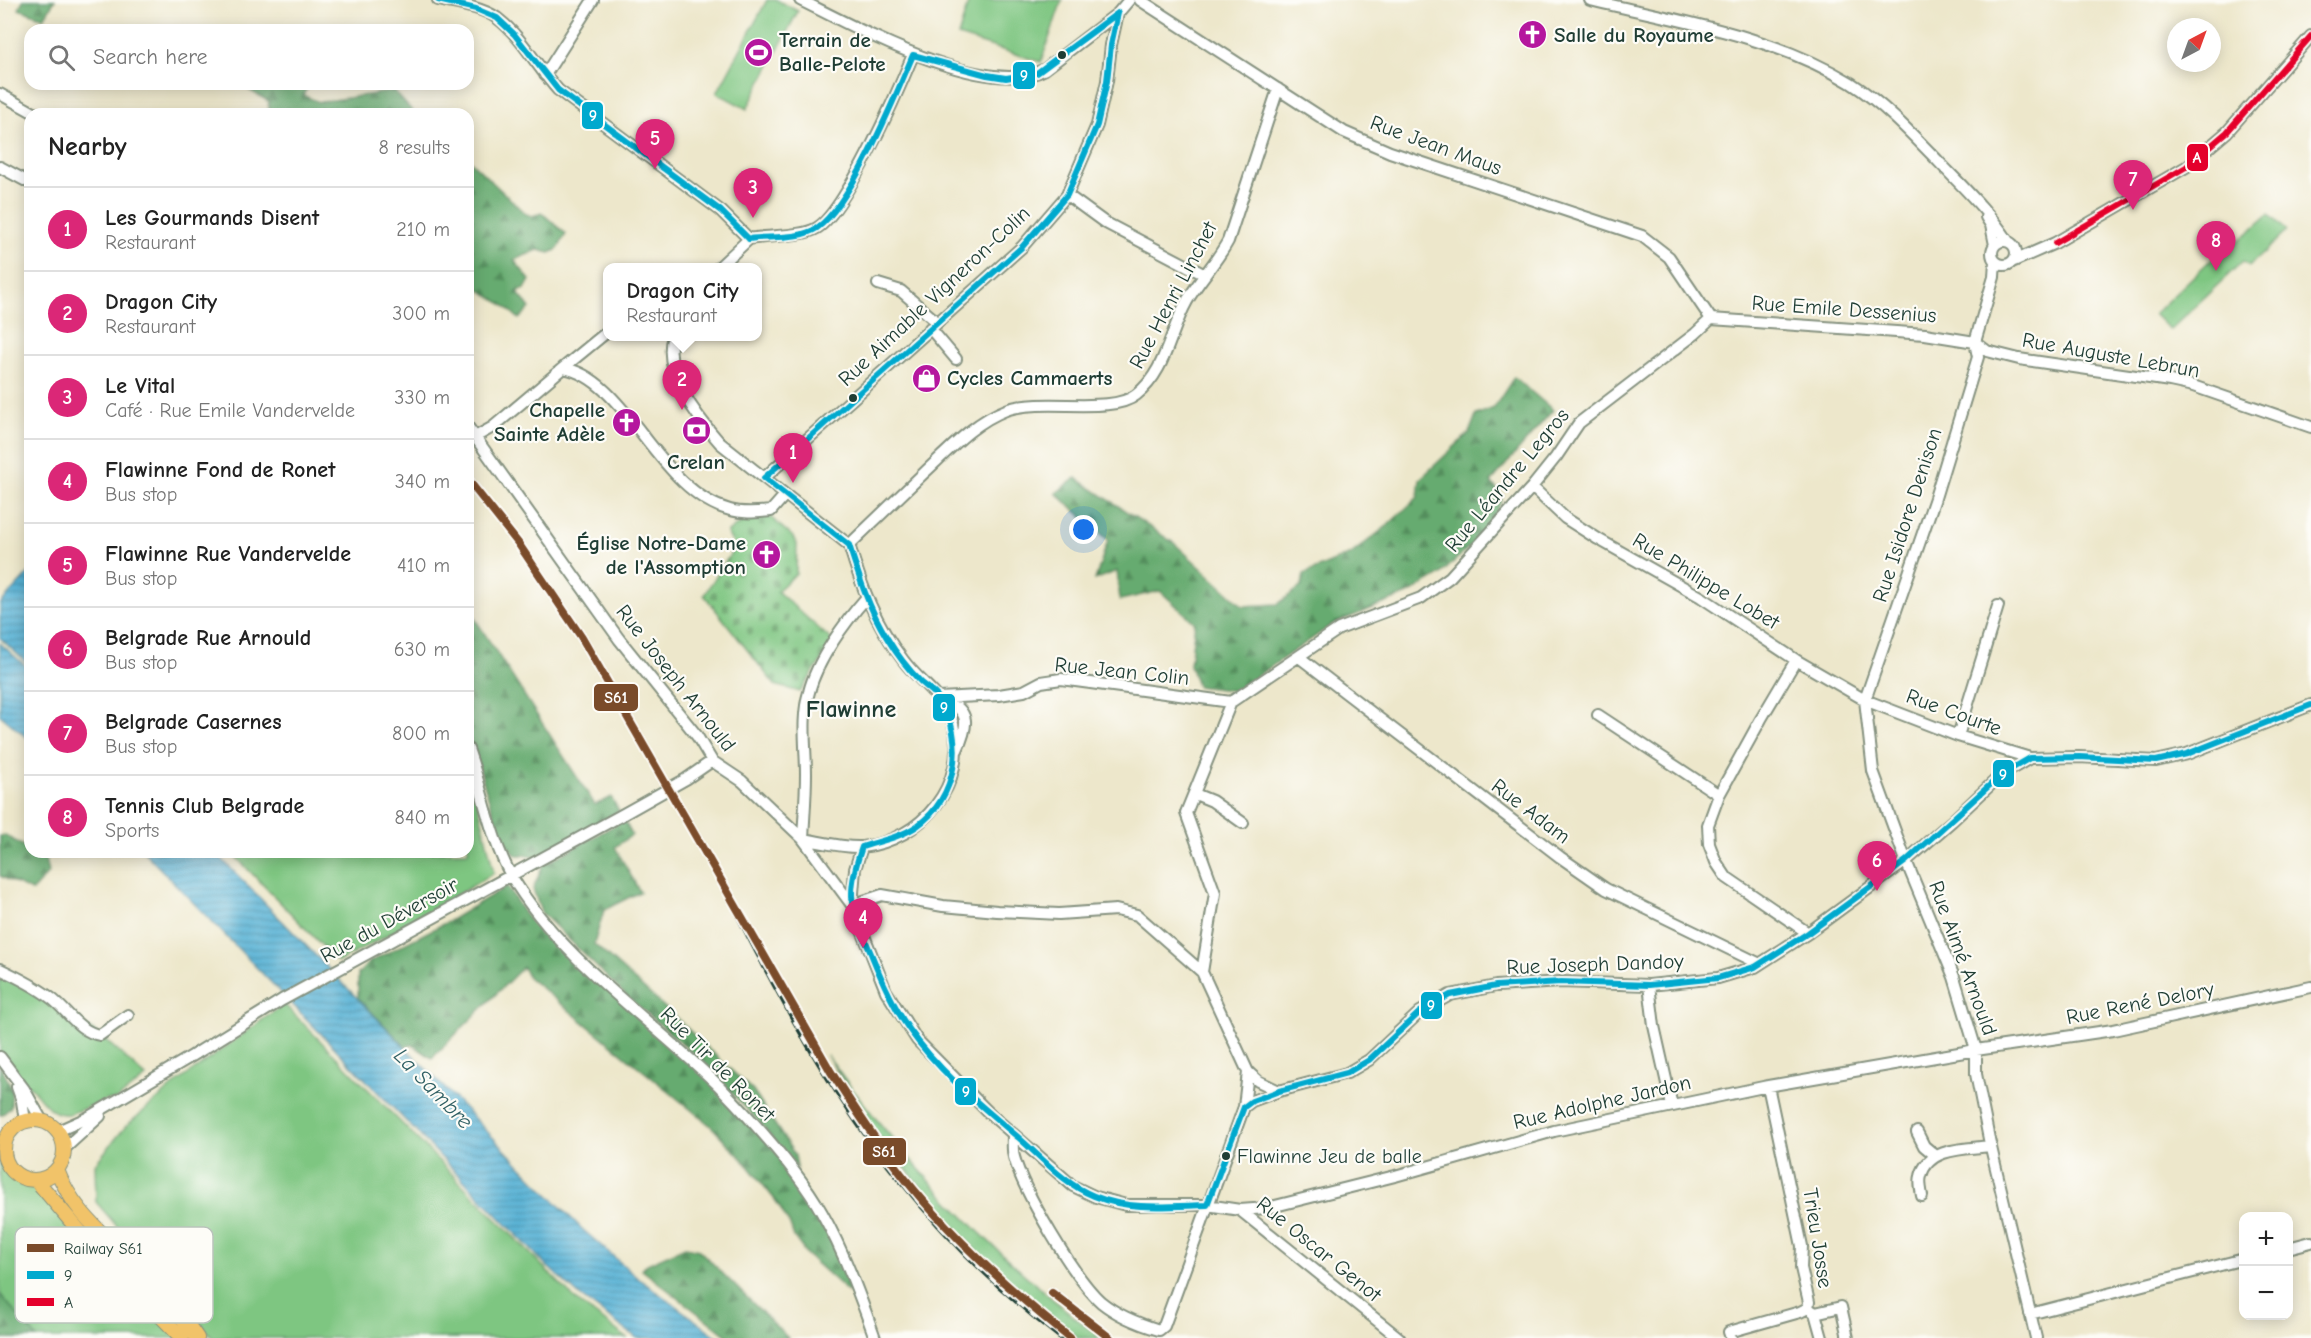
<!DOCTYPE html>
<meta charset="utf-8">
<style>
:root{--surface:#fff;--page:#f2f2f2;--text:#222;--muted:#767676;--line:#e0e0e0;--accent:#db2777}
body{margin:0;font-family:"Comic Neue",sans-serif;background:var(--page);color:var(--text)}
.controls{position:absolute;right:18px;bottom:18px;display:grid;overflow:hidden;border-radius:12px;box-shadow:0 3px 15px #0003}
.controls button{width:54px;height:54px;display:grid;place-items:center;padding:0;border:0;border-bottom:2px solid var(--line);background:var(--surface);color:var(--text);font:30px sans-serif}
.compass{position:absolute;left:2167px;top:18px;width:54px;height:54px;border-radius:50%;background:var(--surface);box-shadow:0 3px 15px #0003;rotate:41deg}
.you{position:absolute;left:1084px;top:530px;width:21px;height:21px;margin:-15px;border:4px solid #fff;border-radius:50%;background:#1a73e8;box-shadow:0 0 0 9px #1a73e833}
.badge{display:grid;place-items:center;width:39px;height:39px;border-radius:50%;background:var(--accent);color:#fff;font-size:20px;font-weight:700}
.pin{position:absolute;translate:-50% -50px;filter:drop-shadow(0 2px 3px #0008)}
.pin::after{content:'';position:absolute;top:32px;width:21px;height:18px;background:inherit;clip-path:polygon(0 0,100% 0,50% 100%)}
.popup{position:absolute;left:603px;top:263px;width:159px;height:78px;box-sizing:border-box;display:grid;place-content:center;border-radius:12px;background:var(--surface);filter:drop-shadow(0 2px 4px #0005);font-size:20px;white-space:nowrap;color:var(--muted)}
.popup b{font-size:22px;color:var(--text)}
.popup::after{content:'';position:absolute;left:50%;top:100%;margin-left:-12px;border:12px solid transparent;border-top-color:var(--surface)}
.list{margin:0;padding:0;list-style:none}
h2{display:flex;justify-content:space-between;align-items:center;height:78px;margin:0;padding:0 24px;font-size:26px}
h2 small{font-size:20px;font-weight:400;color:var(--muted)}
.list li{display:grid;grid-template-columns:39px 1fr auto;gap:18px;align-items:center;box-sizing:border-box;height:84px;padding:0 24px;border-top:2px solid var(--line)}
.list b{display:block;font-size:22px;white-space:nowrap}
.list p{margin:0;font-size:20px;white-space:nowrap;color:var(--muted)}
.list em{font-size:20px;font-style:normal;color:var(--muted)}
.icon{flex:none;width:33px;height:33px;fill:none;stroke:currentColor;stroke-width:2;stroke-linecap:round;stroke-linejoin:round}
.map{position:relative;flex:none;width:2311px;height:1338px;overflow:hidden}
.search{position:absolute;background:var(--surface);box-shadow:0 3px 15px #0003;left:24px;top:24px;width:450px;height:66px;display:flex;align-items:center;gap:15px;box-sizing:border-box;padding:0 21px;border-radius:18px;color:var(--muted);font-size:22px}
.panel{position:absolute;background:var(--surface);box-shadow:0 3px 15px #0003;left:24px;top:108px;width:450px;height:750px;border-radius:18px}
.map>svg:first-child{display:block}
</style>
<div class="map">
<svg width="2311" height="1338" viewBox="0 0 2311 1338">
<defs>
<pattern id="forest-firs" width="22" height="20" patternUnits="userSpaceOnUse" patternTransform="scale(1.5)"><rect width="22" height="20" fill="#66ab6f"/><path d="M5 1l3.5 6h-7zM16 11l3.5 6h-7z" fill="#538c5c"/></pattern>
<pattern id="cemetery-stones" width="16" height="16" patternUnits="userSpaceOnUse" patternTransform="scale(1.5)"><rect width="16" height="16" fill="#7ec681"/><path d="M2 7V4a2 2 0 0 1 4 0v3zM10 15v-3a2 2 0 0 1 4 0v3z" fill="#67a26a"/></pattern>
<pattern id="water-rules" width="6" height="5" patternUnits="userSpaceOnUse" patternTransform="scale(1.5)"><rect width="6" height="5" fill="#58b2d5"/><path d="M0 2.5h6" fill="none" stroke="#4892ae"/></pattern>
</defs>
<rect width="100%" height="100%" fill="#fdfcf7"/>
<filter id="ink" filterUnits="userSpaceOnUse"><feTurbulence type="fractalNoise" baseFrequency=".0167" numOctaves="2"/><feDisplacementMap in="SourceGraphic" scale="12" xChannelSelector="R" yChannelSelector="G"/><feConvolveMatrix kernelMatrix="1 2 1 2 8 2 1 2 1" color-interpolation-filters="sRGB"/></filter>
<filter id="wash" filterUnits="userSpaceOnUse"><feTurbulence type="fractalNoise" baseFrequency=".008" numOctaves="4" result="noise"/><feDisplacementMap in="SourceGraphic" scale="24" xChannelSelector="R" yChannelSelector="G"/><feGaussianBlur stdDeviation="1.35" result="paint"/><feColorMatrix in="noise" values="0 0 0 0 0 0 0 0 0 0 0 0 0 0 0 0 0 1.4 0 .05"/><feComposite in="paint" operator="in"/></filter>
<g filter="url(#wash)">
<rect width="100%" height="100%" fill="#ede7cb"/>
<path fill="#7ec681" stroke="#4e825a" stroke-width="1.5" d="M767,0H777L798,11L747,109L717,93Z
M969,0H1062L1041,62L958,36Z
M2269,214L2287,231L2249,266L2243,261L2170,330L2154,314L2226,245L2232,247Z
M468,772L476,795L494,873L412,922L338,962L231,852H468Z
M0,969L100,1035L146,1077L116,1100H108L69,1114C49,1116 42,1099 30,1086L24,1089L0,1056Z
M284,1004L578,1302L627,1338H213L96,1202L95,1164L126,1126L179,1081Z
M827,1055C906,1164 994,1256 1101,1338H1078L1036,1306L990,1265L957,1231L873,1129Z
M0,1158L5,1159C12,1173 21,1180 37,1181L182,1338H33L0,1299Z"/>
<path fill="url(#forest-firs)" stroke="#427452" stroke-width="1.5" d="M23,0H55L44,18L19,9Z
M252,84H310L303,95L319,102L394,91L415,114H265L270,107L268,105L270,102L249,90Z
M468,159L526,214L532,216L542,213L566,234L558,249L550,253L538,250L514,260L530,280L525,289L517,292L530,308L519,319L505,306L468,282Z
M1514,377L1553,410L1491,482L1503,496L1490,527L1440,575L1408,594L1335,623L1235,691L1197,686L1190,665L1195,623L1160,591L1120,600L1117,571L1095,580L1108,540L1056,493L1076,478L1174,543L1243,606L1278,604L1302,586L1304,574L1351,554L1387,526L1418,497L1420,479L1469,433L1476,415L1494,408Z
M468,608L595,805L611,797L619,811L538,856L516,855L501,838L468,733Z
M624,820L632,835L615,847L640,892L604,910L594,944L671,1013L753,1091L795,1155L797,1168L759,1122L697,1057L620,990L541,912L533,889L543,865Z
M5,835L45,859L48,873L32,891L0,876V836Z
M507,886L524,913L546,941L556,935L719,1086L797,1177L853,1280L848,1292L807,1255L794,1237L790,1225L776,1201L744,1161L711,1126L528,977L523,967L432,1058L413,1045L405,1046L358,998V974L369,962L449,921Z
M0,1065L12,1088L11,1107L2,1115H0Z
M685,1247L699,1250L788,1338H730L642,1270L647,1264Z
M0,1294L37,1338H0Z"/>
<path fill="url(#cemetery-stones)" stroke="#4e825a" stroke-width="1.5" d="M768,515L792,536L797,544L796,574L777,591L834,642L800,692L775,685L704,595L735,547L727,533L739,523L741,517L759,516L760,518Z"/>
<path fill="url(#water-rules)" stroke="#3c7884" stroke-width="1.5" d="M30,572V666L0,638V604Z
M0,643L30,670V740L0,715Z
M144,852H215L581,1228L638,1278L719,1338H637L581,1297L547,1266Z"/>
</g>
<g filter="url(#ink)">
<g fill="none" stroke-linecap="round" stroke-linejoin="round">
<defs>
<path id="minor" d="M438,0C457,4 481,7 497,18C522,37 537,67 558,90L721,211L749,239
M800,0C855,27 987,101 1045,69L1118,13L1129,0
M1140,0L1344,132L1390,152L1642,236L1669,257L1711,319
M1590,0C1678,21 1773,35 1851,83C1884,104 1912,134 1939,162C1963,187 1989,212 2008,241
M545,75L593,0
M0,94L36,114
M0,167L30,183
M1067,195L1104,222L1205,275
M1986,217L1991,225L1995,245
M749,239C768,235 802,237 817,228C846,211 899,89 913,55
M1992 253a12 12 0 1 1 24 0a12 12 0 1 1-24 0Z
M1995,261L1994,277L1975,342L1978,357L1935,498L1865,700L1873,771L1906,861L1954,977L1976,1050V1074L1989,1139L2036,1338
M2014,261L2055,243L2186,167L2227,132L2311,36
M718,268L749,239
M878,284L901,291L937,322
M1711,319L1925,334L1975,342L1987,351L2019,359L2170,381L2193,386L2311,427
M930,328L956,359
M673,336C661,371 698,418 720,443L849,545
M563,368L607,332
M468,427L619,639L697,736L712,761L742,781L803,839L852,905L886,991L917,1040L989,1113L1073,1186L1096,1197L1126,1205H1207L1240,1210L1267,1208L1395,1176L1554,1131L1768,1086L1976,1050L2113,1030L2311,987
M475,437L493,427L563,368C627,378 658,491 730,510C744,514 758,512 771,511L785,495
M764,478L1022,247L1067,195L1097,125L1107,81L1111,45L1118,13
M1532,487L1565,518L1598,539L1701,597L1796,660L1865,700L1958,736L2030,758
M849,545C874,521 899,497 924,473C949,450 974,422 1006,410C1041,397 1111,415 1136,395C1166,372 1169,333 1187,301C1199,280 1216,263 1228,241L1278,89
M1299,657L1560,857L1606,889L1760,964
M1796,660L1761,719L1719,795L1708,825L1709,844L1716,862L1726,877L1808,933
M939,698L999,695L1024,691L1041,682L1061,679L1231,702
M942,699C972,710 968,726 957,750
M1231,702L1339,629L1421,598L1450,577L1532,487L1556,457L1579,423L1695,334L1711,319
M1598,715L1719,795
M1958,736L1998,606
M468,749C483,791 490,839 512,877C563,962 650,1018 719,1086C752,1120 799,1172 822,1213C844,1252 860,1296 875,1338
M1195,794L1212,801L1243,823
M803,839C821,842 843,848 862,847C921,841 969,784 953,724C945,697 919,682 903,660C875,623 862,588 849,545
M803,839C804,817 806,796 806,774C806,747 801,718 809,692C817,660 845,622 866,598
M852,905L882,895L943,906L997,911L1059,914L1116,910L1137,915L1202,972L1248,1072L1258,1081L1279,1091
M852,905L855,869L862,847
M0,969C17,977 35,986 51,998C67,1010 79,1032 100,1035L128,1015
M1202,972L1215,893L1186,813L1231,702
M1649,985L1654,1026L1672,1106
M0,1057L24,1089L42,1121
M17,1087L22,1101L25,1121
M1244,1107L1248,1072
M58,1131L87,1118L192,1056L282,1000L620,816L686,779L712,761
M1917,1132L1924,1146L1936,1156
M1013,1134C1013,1141 1012,1150 1014,1157C1023,1191 1075,1279 1101,1302C1117,1315 1139,1324 1159,1330L1164,1326L1244,1107L1252,1101L1279,1091L1347,1073L1369,1060L1420,1012L1450,995L1496,986L1561,982L1649,985L1718,978L1755,967L1808,933L1906,861L1952,821L2001,775L2030,758L2079,757L2156,761L2187,754L2311,705
M65,1148L100,1116
M1922,1196C1921,1190 1919,1182 1921,1176C1928,1147 1966,1149 1991,1146
M1240,1210L1399,1338
M2288,1248L2311,1242
M1808,1308L1815,1313L1841,1307L1848,1338
M1815,1313L1822,1338
M2030,1314L2244,1259
M1731,1338L1729,1332L1800,1312L1808,1308L1809,1302L1801,1268L1802,1246L1768,1086"/>
<path id="major" d="M4 1150a30 30 0 1 1 60 0a30 30 0 1 1-60 0Z
M57,1170C70,1204 94,1226 119,1251C146,1278 176,1306 197,1338
M37,1181L86,1239L182,1338"/>
</defs>
<use href="#minor" stroke="#869280" stroke-width="14"/>
<use href="#major" stroke="#869280" stroke-width="16"/>
<use href="#minor" stroke="#fff" stroke-width="10"/>
<use href="#major" stroke="#f1c369" stroke-width="14"/>
<defs>
<path id="rail" d="M693,830C756,949 814,1074 899,1179C946,1238 1001,1292 1061,1338"/>
</defs>
<use href="#rail" stroke="#1f3d34" stroke-width="5"/>
<use href="#rail" stroke="#fdfcf7" stroke-width="3" stroke-dasharray="9" stroke-linecap="butt"/>
<defs>
<path id="bus-1" d="M438,0L476,9L497,18L514,34L558,90L721,211L749,239
M913,55L987,75L1006,78L1037,73L1118,13
M749,239C769,236 799,240 817,228C851,205 896,95 913,55
M764,478L1022,247L1067,195L1097,125L1107,81L1111,45L1118,13
M764,478L849,545
M849,545C859,577 869,609 887,638C896,653 907,668 920,681C926,687 935,692 940,700C966,740 957,798 917,826C901,837 880,841 862,847
M862,847C844,899 852,908 872,956C882,981 893,1006 909,1029C938,1071 980,1105 1019,1138C1043,1159 1064,1184 1094,1196C1130,1211 1170,1206 1207,1205
M1207,1205L1244,1107L1252,1101L1279,1091L1347,1073L1369,1060L1420,1012L1450,995L1496,986L1561,982L1649,985L1718,978L1755,967L1808,933L1906,861L2001,775L2030,758L2079,757L2156,761L2187,754L2311,705"/>
<path id="bus-2" d="M2055,243L2186,167L2227,132L2311,36"/>
</defs>
<use href="#bus-1" stroke="#fdfcf7" stroke-width="10"/>
<use href="#bus-2" stroke="#fdfcf7" stroke-width="10"/>
<use href="#bus-1" stroke="#00a9ce" stroke-width="6"/>
<use href="#bus-2" stroke="#e4002b" stroke-width="6"/>
<defs>
<path id="rail-1" d="M468,480L518,543L582,638L831,1072C854,1107 876,1142 902,1175C950,1236 1008,1289 1070,1338
M1052,1293L1110,1338"/>
</defs>
<use href="#rail-1" stroke="#fdfcf7" stroke-width="12"/>
<use href="#rail-1" stroke="#7a4b2a" stroke-width="8"/>
</g>
</g>
<defs>
<symbol id="church-disc" viewBox="-11 -11 22 22"><circle r="9.5" fill="#b5179e" stroke="#fdfcf7"/><path d="M-1.2-6h2.4v3.5h3.3v2.4h-3.3V6h-2.4V-.1h-3.3v-2.4h3.3Z" fill="#fff"/></symbol>
<symbol id="stadium-disc" viewBox="-11 -11 22 22"><circle r="9.5" fill="#b5179e" stroke="#fdfcf7"/><path d="M0-5a6.5 5 0 1 0 0 10a6.5 5 0 1 0 0-10ZM-3.5-1.8h7v3.6h-7Z" fill="#fff"/></symbol>
<symbol id="shop-disc" viewBox="-11 -11 22 22"><circle r="9.5" fill="#b5179e" stroke="#fdfcf7"/><path d="M-5-2.5h2.3a2.7 3.5 0 0 1 5.4 0H5L5.5 6h-11ZM-1.5-2.5h3a1.5 2.3 0 0 0-3 0Z" fill="#fff"/></symbol>
<symbol id="bank-disc" viewBox="-11 -11 22 22"><circle r="9.5" fill="#b5179e" stroke="#fdfcf7"/><path d="M-6-4H6V4H-6ZM0-2.3a2.3 2.3 0 1 0 0 4.6a2.3 2.3 0 1 0 0-4.6Z" fill="#fff"/></symbol>
</defs>
<g fill-rule="evenodd">
<use href="#church-disc" x="1516" y="18" width="33" height="33"/>
<use href="#stadium-disc" x="742" y="36" width="33" height="33"/>
<use href="#shop-disc" x="910" y="362" width="33" height="33"/>
<use href="#church-disc" x="610" y="406" width="33" height="33"/>
<use href="#bank-disc" x="680" y="414" width="33" height="33"/>
<use href="#church-disc" x="750" y="538" width="33" height="33"/>
</g>
<g fill="#1f3d34" stroke="#fdfcf7" stroke-width="2">
<circle cx="1062" cy="55" r="5"/>
<circle cx="853" cy="398" r="5"/>
<circle cx="1226" cy="1156" r="5"/>
</g>
<g text-anchor="middle" stroke-width="4.5" stroke-linejoin="round" paint-order="stroke">
<g font-size="20" fill="#1f3d34" stroke="#fdfcf7" text-anchor="start">
<text x="1237" y="1163">Flawinne Jeu de balle</text>
</g>
<g font-size="21" font-weight="bold" fill="#1f3d34" stroke="#fdfcf7" text-anchor="start">
<text x="1554" y="42">Salle du Royaume</text>
<text x="779" y="47">Terrain de<tspan x="779" dy="24">Balle-Pelote</tspan></text>
<text x="947" y="385">Cycles Cammaerts</text>
<text x="605" y="417" text-anchor="end">Chapelle<tspan x="605" dy="24">Sainte Adèle</tspan></text>
<text x="696" y="469" text-anchor="middle">Crelan</text>
<text x="746" y="550" text-anchor="end">Église Notre-Dame<tspan x="746" dy="24">de l'Assomption</tspan></text>
</g>
<g font-size="21" fill="#1f3d34" stroke="#fdfcf7">
<text transform="translate(1436 145) rotate(20)" y="7">Rue Jean Maus</text>
<text transform="translate(1173 295) rotate(-62)" y="7">Rue Henri Linchet</text>
<text transform="translate(934 296) rotate(-43)" y="7">Rue Aimable Vigneron-Colin</text>
<text transform="translate(1844 309) rotate(4)" y="7">Rue Emile Dessenius</text>
<text transform="translate(2111 355) rotate(10)" y="7">Rue Auguste Lebrun</text>
<text transform="translate(1507 480) rotate(-50)" y="7">Rue Léandre Legros</text>
<text transform="translate(1907 515) rotate(-72)" y="7">Rue Isidore Denison</text>
<text transform="translate(1706 581) rotate(31)" y="7">Rue Philippe Lobet</text>
<text transform="translate(1122 671) rotate(6)" y="7">Rue Jean Colin</text>
<text transform="translate(676 678) rotate(52)" y="7">Rue Joseph Arnould</text>
<text transform="translate(1954 712) rotate(20)" y="7">Rue Courte</text>
<text transform="translate(1531 811) rotate(37)" y="7">Rue Adam</text>
<text transform="translate(389 920) rotate(-29)" y="7">Rue du Déversoir</text>
<text transform="translate(1963 958) rotate(70)" y="7">Rue Aimé Arnould</text>
<text transform="translate(1595 964) rotate(-2)" y="7">Rue Joseph Dandoy</text>
<text transform="translate(2140 1003) rotate(-11)" y="7">Rue René Delory</text>
<text transform="translate(718 1064) rotate(45)" y="7">Rue Tir de Ronet</text>
<text transform="translate(1602 1102) rotate(-13)" y="7">Rue Adolphe Jardon</text>
<text transform="translate(1818 1238) rotate(81)" y="7">Trieu Josse</text>
<text transform="translate(1319 1249) rotate(39)" y="7">Rue Oscar Genot</text>
</g>
<g font-size="22" font-style="italic" fill="#306064" stroke="#fdfcf7">
<text transform="translate(434 1088) rotate(46)" y="8">La Sambre</text>
</g>
<g font-size="24" font-weight="bold" fill="#1f3d34" stroke="#fdfcf7">
<text x="851" y="717">Flawinne</text>
</g>
</g>
<rect x="15" y="1227" width="198" height="96" rx="9" fill="#fdfcf7" stroke="#bac3bc" stroke-width="1.5"/>
<rect x="27" y="1244" width="27" height="8" fill="#7a4b2a"/>
<rect x="27" y="1271" width="27" height="8" fill="#00a9ce"/>
<rect x="27" y="1298" width="27" height="8" fill="#e4002b"/>
<g font-size="16" fill="#1f3d34">
<text x="64" y="1254">Railway S61</text>
<text x="64" y="1281">9</text>
<text x="64" y="1308">A</text>
</g>
<g stroke="#fdfcf7" stroke-width="2">
<rect x="1012" y="61" width="24" height="29" rx="6" fill="#00a9ce"/>
<rect x="581" y="101" width="23" height="29" rx="6" fill="#00a9ce"/>
<rect x="2186" y="143" width="23" height="29" rx="6" fill="#e4002b"/>
<rect x="593" y="683" width="46" height="29" rx="6" fill="#7a4b2a"/>
<rect x="932" y="693" width="24" height="29" rx="6" fill="#00a9ce"/>
<rect x="1992" y="759" width="23" height="29" rx="6" fill="#00a9ce"/>
<rect x="1420" y="991" width="23" height="29" rx="6" fill="#00a9ce"/>
<rect x="954" y="1077" width="23" height="29" rx="6" fill="#00a9ce"/>
<rect x="862" y="1137" width="45" height="29" rx="6" fill="#7a4b2a"/>
</g>
<g font-size="16" text-anchor="middle" font-weight="bold" fill="#fff">
<text x="1024" y="81">9</text>
<text x="593" y="121">9</text>
<text x="2197" y="163">A</text>
<text x="616" y="703">S61</text>
<text x="944" y="713">9</text>
<text x="2003" y="780">9</text>
<text x="1431" y="1011">9</text>
<text x="966" y="1097">9</text>
<text x="884" y="1157">S61</text>
</g>
</svg>
<div class="controls">
<button>+</button>
<button>−</button>
</div>
<svg class="compass" viewBox="-18 -18 36 36"><path d="M0-13l5 13h-10z" fill="#e53935"/><path d="M0 13l5-13h-10z" fill="#767676"/></svg>
<div class="you"></div>
<div class="pin badge" style="left:793px;top:483px">1</div>
<div class="pin badge" style="left:682px;top:410px">2</div>
<div class="popup"><b>Dragon City</b>Restaurant</div>
<div class="pin badge" style="left:753px;top:218px">3</div>
<div class="pin badge" style="left:863px;top:948px">4</div>
<div class="pin badge" style="left:655px;top:169px">5</div>
<div class="pin badge" style="left:1877px;top:891px">6</div>
<div class="pin badge" style="left:2133px;top:210px">7</div>
<div class="pin badge" style="left:2216px;top:271px">8</div>
<div class="search"><svg class="icon" aria-label="search" viewBox="0 0 24 24"><circle cx="10" cy="10" r="6"/><path d="M15 15l6 6"/></svg>Search here</div>
<section class="panel">
<h2>Nearby<small>8 results</small></h2>
<ul class="list">
<li><span class="badge">1</span><div><b>Les Gourmands Disent</b><p>Restaurant</p></div><em>210 m</em></li>
<li><span class="badge">2</span><div><b>Dragon City</b><p>Restaurant</p></div><em>300 m</em></li>
<li><span class="badge">3</span><div><b>Le Vital</b><p>Café · Rue Emile Vandervelde</p></div><em>330 m</em></li>
<li><span class="badge">4</span><div><b>Flawinne Fond de Ronet</b><p>Bus stop</p></div><em>340 m</em></li>
<li><span class="badge">5</span><div><b>Flawinne Rue Vandervelde</b><p>Bus stop</p></div><em>410 m</em></li>
<li><span class="badge">6</span><div><b>Belgrade Rue Arnould</b><p>Bus stop</p></div><em>630 m</em></li>
<li><span class="badge">7</span><div><b>Belgrade Casernes</b><p>Bus stop</p></div><em>800 m</em></li>
<li><span class="badge">8</span><div><b>Tennis Club Belgrade</b><p>Sports</p></div><em>840 m</em></li>
</ul>
</section>
</div>
